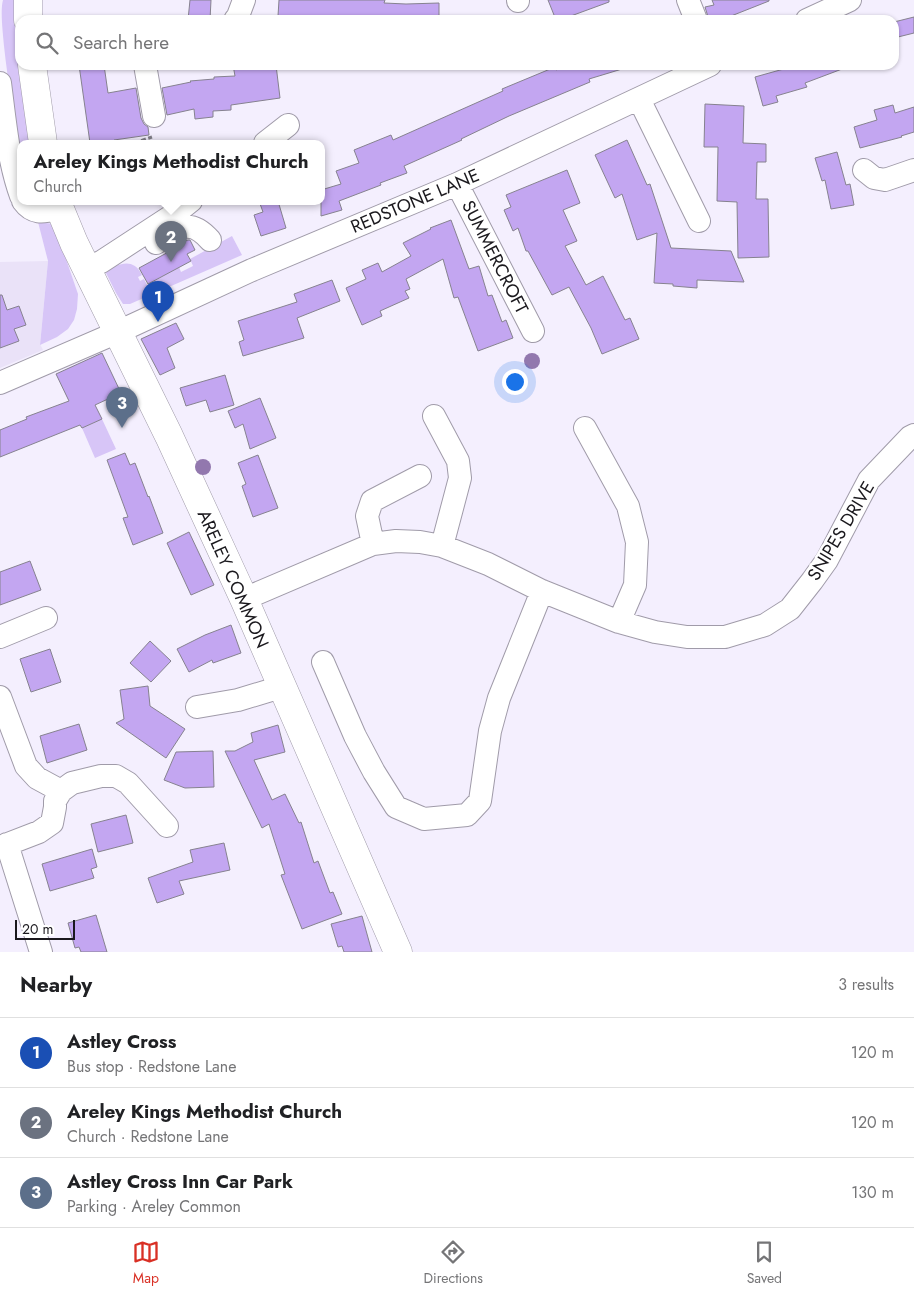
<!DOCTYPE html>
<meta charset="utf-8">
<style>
:root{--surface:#fff;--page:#f2f2f2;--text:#202124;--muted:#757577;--line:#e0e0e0;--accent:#d93025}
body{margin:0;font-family:Jost,sans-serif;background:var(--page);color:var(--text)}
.scale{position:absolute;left:15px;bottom:12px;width:60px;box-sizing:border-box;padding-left:5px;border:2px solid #1a181d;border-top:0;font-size:14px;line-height:18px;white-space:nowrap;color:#1a181d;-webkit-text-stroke:4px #fff;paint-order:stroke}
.you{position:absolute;left:514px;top:381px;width:18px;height:18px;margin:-12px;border:4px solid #fff;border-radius:50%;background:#1a73e8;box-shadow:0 0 0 8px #1a73e833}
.badge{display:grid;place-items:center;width:32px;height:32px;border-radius:50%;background:var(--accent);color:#fff;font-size:16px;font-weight:700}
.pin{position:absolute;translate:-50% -41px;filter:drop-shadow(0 1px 2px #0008)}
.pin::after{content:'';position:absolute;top:26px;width:18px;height:15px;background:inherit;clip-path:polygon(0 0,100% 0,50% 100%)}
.popup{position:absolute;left:17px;top:140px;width:308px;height:65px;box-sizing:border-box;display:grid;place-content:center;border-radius:10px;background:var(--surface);filter:drop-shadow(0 1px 4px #0005);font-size:16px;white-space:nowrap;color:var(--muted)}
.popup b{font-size:19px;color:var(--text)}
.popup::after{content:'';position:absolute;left:50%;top:100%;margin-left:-10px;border:10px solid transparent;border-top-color:var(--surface)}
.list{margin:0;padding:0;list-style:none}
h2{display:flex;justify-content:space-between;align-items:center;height:65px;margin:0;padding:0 20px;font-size:21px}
h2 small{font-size:16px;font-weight:400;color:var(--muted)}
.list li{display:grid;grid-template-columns:32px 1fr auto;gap:15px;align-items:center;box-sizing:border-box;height:70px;padding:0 20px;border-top:1px solid var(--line)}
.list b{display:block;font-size:19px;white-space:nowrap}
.list p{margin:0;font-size:16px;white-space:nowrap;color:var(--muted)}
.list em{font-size:16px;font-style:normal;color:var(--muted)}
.icon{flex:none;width:28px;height:28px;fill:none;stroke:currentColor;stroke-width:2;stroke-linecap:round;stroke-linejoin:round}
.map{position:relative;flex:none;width:914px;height:952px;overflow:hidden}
.search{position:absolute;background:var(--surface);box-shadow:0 1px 4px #0004;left:15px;right:15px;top:15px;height:55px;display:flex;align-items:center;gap:12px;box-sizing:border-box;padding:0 18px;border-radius:15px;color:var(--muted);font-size:19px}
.sheet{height:275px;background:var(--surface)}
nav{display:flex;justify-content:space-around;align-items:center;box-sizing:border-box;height:70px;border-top:1px solid var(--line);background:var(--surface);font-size:14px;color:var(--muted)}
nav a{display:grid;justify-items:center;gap:2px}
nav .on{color:var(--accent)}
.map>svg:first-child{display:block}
</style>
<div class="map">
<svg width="914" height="952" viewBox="0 0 914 952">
<rect width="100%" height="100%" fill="#f4effe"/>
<path fill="#eae2f8" d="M48,261L40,344L43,350L0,368V262Z"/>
<path fill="#d7c5f7" d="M3,0H20V65L35,143H21V158C15,121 8,84 4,46C3,34 0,10 3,0Z
M38,222L54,224L78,294L77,309L74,320L68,329L57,337L40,345L48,261Z
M232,236L242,255L130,304H123L116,293L105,271C119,264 133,257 142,275L138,277L140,281L144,279L147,285L179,267L181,272L193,266L190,259Z
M102,419L116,449L95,458L82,428Z"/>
<path fill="#c3a6f1" stroke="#86828f" d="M190,0H211L210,20H188Z
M279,0H385L384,3L406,4L439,3V20H285V17L278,16Z
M548,0H609V2L560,20H556Z
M712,0H769V1L721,20H709L705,7L714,5Z
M914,17V33L894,38V22Z
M79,65H104L108,93L136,88L141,118L144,124L148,127L149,135L114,140L115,143H90Z
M233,65H276L280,98L231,105V110L213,111V117L195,119L194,109L167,115L162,88L191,82L190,81L214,79V77L235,76Z
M568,65H621L622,69L589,79L590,82L509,116L461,139L462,140L404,166L407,173L380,183L381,185L339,201L342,210L321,216V190L341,184L336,171L359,163L354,150L391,135L393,140L503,91L502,89L555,67L556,70Z
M798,65H849L850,66L805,83L807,87L776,96L778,102L763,106L755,77Z
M705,104L744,106L743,143L766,144V162H757L756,199H768L769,257L738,258L737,202L717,201L718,147H704Z
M893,105L895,113L914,107V132L901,136L902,137L860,148L854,127L877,120L874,110Z
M627,140L647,185L650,184L671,248L731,251L744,282L697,280V288L673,286V284L654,283L657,233L637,240L622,194L615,198L595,155Z
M837,152L846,185L850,184L854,205L831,209L825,180L822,181L815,158Z
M567,170L580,203L563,210L577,241L565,246L586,285L603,276L625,320L630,318L639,339L602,354L591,328L569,287L552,295L528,251H526L518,228L513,231L504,210L511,207L506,195Z
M259,201H278L286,228L261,236L254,215L263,212Z
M451,220L469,269L479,266L488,296L492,295L502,322L506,320L513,338L478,351L458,297L454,298L443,259L406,279L410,289L405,291L409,298L380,311L382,316L362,325L346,288L366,279L362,270L378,263L382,272L411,256L403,243L431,229L430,228Z
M188,240H190L195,250L187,254L191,261L148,284L139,268L174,249L173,247L182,242Z
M332,280L340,301L297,318L304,338L243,356L239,342L244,340L238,321L297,302L294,294Z
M0,295H2L7,310L19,306L26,325L14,329L19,341L0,348Z
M176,323L184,339L167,348L175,368L160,375L141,339Z
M102,353L121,393L95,405L102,419L82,428L80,425L0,457V430L27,419L26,417L69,401L56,374Z
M225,375L234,405L210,412L206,400L186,406L180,388Z
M260,398L276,438L250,449L243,424L235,428L228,411Z
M125,453L130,465L135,463L148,497L149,496L163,533L133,545L123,518L128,517L107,460Z
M258,455L278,508L253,517L242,486L246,484L238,463Z
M189,532L214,585L191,595L167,543Z
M30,561L41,590L0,605V572Z
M231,625L241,653L213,663L212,660L189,672L177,649L205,635Z
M150,641L171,661L151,682L130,663Z
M50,649L61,682L31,692L20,659Z
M148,686L150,706L185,729L166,758L116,723L124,719L120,690Z
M79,724L87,750L47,763L40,736Z
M278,725L285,752L254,760L272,800L285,794L299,823L301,822L314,863L318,861L330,893L333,892L342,914L302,929L281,875L285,874L269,824L262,828L225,751H235L253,742L251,733Z
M213,751L214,787L185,788L164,780L176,752Z
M126,815L133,843L98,852L91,824Z
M224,843L230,870L179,881L184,894L157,903L148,878L193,862L190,850Z
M92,849L97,867L91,869L94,878L50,891L42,864Z
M96,915L107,952H81L79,947L75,948L68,923Z
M362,916L372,952H344L342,946L338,947L331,924Z"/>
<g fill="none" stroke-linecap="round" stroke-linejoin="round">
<defs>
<path id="minor" d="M688,0L696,20
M518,1V0
M235,20L238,16L244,0
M807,20L850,0
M145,65L154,116
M0,83C5,121 8,160 21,196
M639,99L699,221
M265,143L288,125
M864,170L874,178L885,180L914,170
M457,184L533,331
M23,201C33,215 44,212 60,209
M156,243C177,229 189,216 210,240
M86,268L101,262L176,213L191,201
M0,383L118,332L252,270L457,184L710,65
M434,416L458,461L460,478L442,546
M585,428L628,506L637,542L635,585L619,622
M373,544L367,516L372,501L420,476
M244,599L373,544L396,541L420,542L442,546L488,564L542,591L619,622L655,632L687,637H725L765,625L790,609L812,581L827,560L869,480L910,437L914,435
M0,637L46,618
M323,662L355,736L374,772L396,807L424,819L467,815L480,801L490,731L499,698L542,591
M0,697L26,766L37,778L61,791
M197,707L238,700L281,687
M7,844L41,952
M0,847L39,832L52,823L55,807V801L61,791L72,783L101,776H116L128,783L167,826"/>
<path id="major" d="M28,0V20
M32,65L43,143
M58,201L60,209L74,243L169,436L244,599L398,952"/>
</defs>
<use href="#minor" stroke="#a09ba9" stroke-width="24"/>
<use href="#major" stroke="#a09ba9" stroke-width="29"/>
<path stroke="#827f89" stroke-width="3" stroke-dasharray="5 2.5" stroke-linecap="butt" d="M134,143L152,137"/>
<use href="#minor" stroke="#fff" stroke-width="22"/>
<use href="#major" stroke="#fff" stroke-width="28"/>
</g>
<g fill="#9278ae">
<circle cx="532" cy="361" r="8"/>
<circle cx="203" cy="467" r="8"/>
</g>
<g text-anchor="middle" stroke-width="5" stroke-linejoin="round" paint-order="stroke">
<g font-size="18" fill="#1a181d" stroke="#fff">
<text transform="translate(415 201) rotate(-23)" y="6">REDSTONE LANE</text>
<text transform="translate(495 257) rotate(63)" y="6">SUMMERCROFT</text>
<text transform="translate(841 531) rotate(-59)" y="6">SNIPES DRIVE</text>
<text transform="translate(233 579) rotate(66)" y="6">ARELEY COMMON</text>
</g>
</g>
</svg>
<div class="scale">20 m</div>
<div class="you"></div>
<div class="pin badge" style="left:158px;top:322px;background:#1a4fb4">1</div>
<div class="pin badge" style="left:171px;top:262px;background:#6b7280">2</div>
<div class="popup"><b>Areley Kings Methodist Church</b>Church</div>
<div class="pin badge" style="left:122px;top:428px;background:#5c6f8a">3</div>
<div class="search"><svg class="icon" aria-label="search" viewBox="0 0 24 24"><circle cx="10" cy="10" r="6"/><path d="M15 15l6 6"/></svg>Search here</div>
</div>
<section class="sheet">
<h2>Nearby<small>3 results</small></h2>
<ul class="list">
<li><span class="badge" style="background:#1a4fb4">1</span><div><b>Astley Cross</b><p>Bus stop · Redstone Lane</p></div><em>120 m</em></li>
<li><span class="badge" style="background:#6b7280">2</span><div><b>Areley Kings Methodist Church</b><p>Church · Redstone Lane</p></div><em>120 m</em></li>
<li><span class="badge" style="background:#5c6f8a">3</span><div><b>Astley Cross Inn Car Park</b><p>Parking · Areley Common</p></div><em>130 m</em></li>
</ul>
</section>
<nav>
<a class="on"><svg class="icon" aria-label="map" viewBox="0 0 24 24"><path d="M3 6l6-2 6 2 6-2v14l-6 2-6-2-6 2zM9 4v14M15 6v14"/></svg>Map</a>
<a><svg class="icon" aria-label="directions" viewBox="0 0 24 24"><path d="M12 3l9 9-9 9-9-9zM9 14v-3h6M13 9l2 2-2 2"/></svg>Directions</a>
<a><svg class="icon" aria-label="saved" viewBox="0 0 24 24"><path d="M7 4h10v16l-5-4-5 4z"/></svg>Saved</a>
</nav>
